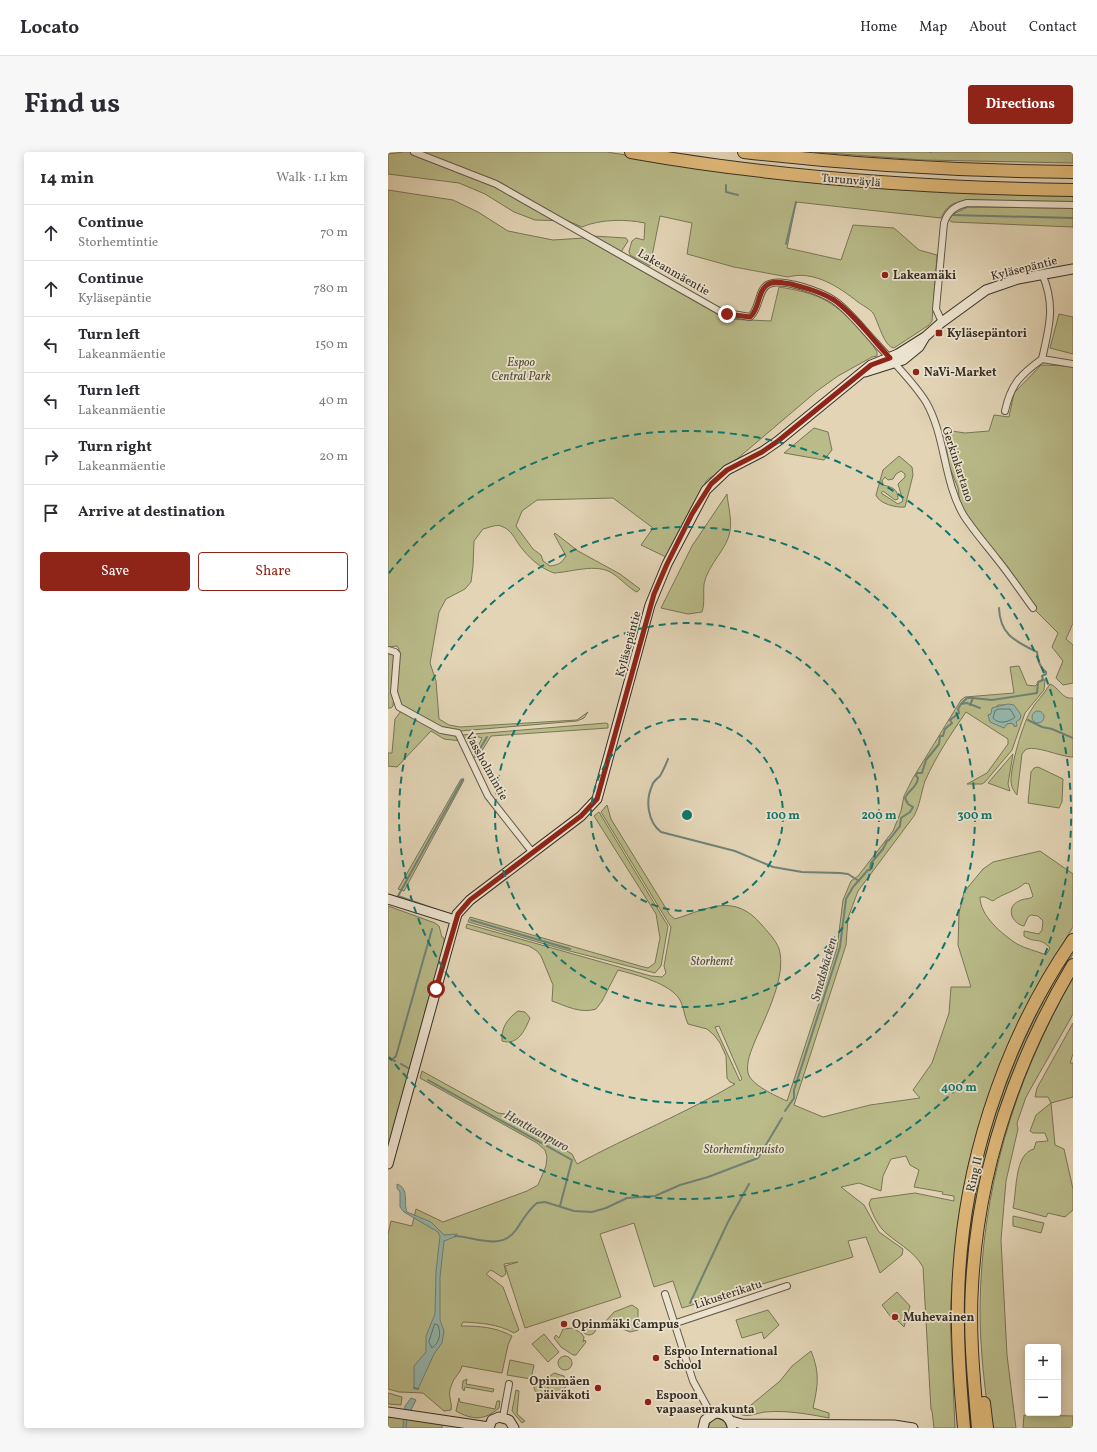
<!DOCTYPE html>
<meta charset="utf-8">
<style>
:root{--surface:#fff;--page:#f7f7f7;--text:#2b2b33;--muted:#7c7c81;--line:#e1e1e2;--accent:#8f2418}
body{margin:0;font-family:Vollkorn,serif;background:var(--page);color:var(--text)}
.controls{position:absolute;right:12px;bottom:12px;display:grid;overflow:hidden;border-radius:4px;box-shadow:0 2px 10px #0003}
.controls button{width:36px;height:36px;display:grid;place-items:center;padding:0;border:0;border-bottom:1px solid var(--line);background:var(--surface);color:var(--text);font:20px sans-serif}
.stop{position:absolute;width:12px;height:12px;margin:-9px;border:3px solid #8f2418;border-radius:50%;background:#fff}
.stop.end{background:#8f2418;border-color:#fff;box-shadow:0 1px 4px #0008}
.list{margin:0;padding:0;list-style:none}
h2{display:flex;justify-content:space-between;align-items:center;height:52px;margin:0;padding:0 16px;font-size:17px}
h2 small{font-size:13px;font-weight:400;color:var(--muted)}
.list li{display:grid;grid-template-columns:26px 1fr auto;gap:12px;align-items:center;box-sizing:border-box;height:56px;padding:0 16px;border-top:1px solid var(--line)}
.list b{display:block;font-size:15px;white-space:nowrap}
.list p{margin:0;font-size:13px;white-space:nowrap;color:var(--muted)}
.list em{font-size:13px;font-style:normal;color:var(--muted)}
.actions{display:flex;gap:8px;padding:12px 16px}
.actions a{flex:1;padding:9px 0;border:1px solid var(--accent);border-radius:4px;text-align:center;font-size:14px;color:var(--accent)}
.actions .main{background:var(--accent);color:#fff}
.icon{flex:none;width:22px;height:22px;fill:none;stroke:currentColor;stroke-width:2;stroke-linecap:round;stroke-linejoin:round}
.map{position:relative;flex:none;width:685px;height:1276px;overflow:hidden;border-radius:4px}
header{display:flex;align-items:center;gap:24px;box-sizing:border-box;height:56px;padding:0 20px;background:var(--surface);border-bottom:1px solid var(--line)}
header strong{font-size:19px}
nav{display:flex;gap:22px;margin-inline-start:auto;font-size:14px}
.intro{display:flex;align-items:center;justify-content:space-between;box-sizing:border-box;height:96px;padding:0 24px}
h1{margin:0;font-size:28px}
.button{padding:10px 18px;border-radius:4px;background:var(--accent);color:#fff;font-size:14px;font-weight:700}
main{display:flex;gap:24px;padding:0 24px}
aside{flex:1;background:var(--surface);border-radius:4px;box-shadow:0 2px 10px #0003}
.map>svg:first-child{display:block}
</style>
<header>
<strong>Locato</strong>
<nav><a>Home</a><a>Map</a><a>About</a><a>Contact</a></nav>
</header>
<div class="intro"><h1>Find us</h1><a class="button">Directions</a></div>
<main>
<aside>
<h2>14 min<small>Walk · 1.1 km</small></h2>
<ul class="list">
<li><svg class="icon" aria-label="ahead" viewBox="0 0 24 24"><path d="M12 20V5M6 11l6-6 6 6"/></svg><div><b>Continue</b><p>Storhemtintie</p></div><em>70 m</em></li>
<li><svg class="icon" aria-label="ahead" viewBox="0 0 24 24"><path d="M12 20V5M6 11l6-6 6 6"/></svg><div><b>Continue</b><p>Kyläsepäntie</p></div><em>780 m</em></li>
<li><svg class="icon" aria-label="left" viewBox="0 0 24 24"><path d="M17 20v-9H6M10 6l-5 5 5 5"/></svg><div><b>Turn left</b><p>Lakeanmäentie</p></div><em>150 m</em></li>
<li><svg class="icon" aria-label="left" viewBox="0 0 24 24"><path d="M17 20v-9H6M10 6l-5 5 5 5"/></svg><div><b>Turn left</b><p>Lakeanmäentie</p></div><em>40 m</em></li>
<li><svg class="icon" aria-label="right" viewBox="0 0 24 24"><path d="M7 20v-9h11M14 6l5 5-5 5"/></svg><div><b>Turn right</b><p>Lakeanmäentie</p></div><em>20 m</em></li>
<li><svg class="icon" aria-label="arrive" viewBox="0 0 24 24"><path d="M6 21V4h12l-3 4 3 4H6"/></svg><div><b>Arrive at destination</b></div></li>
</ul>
<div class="actions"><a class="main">Save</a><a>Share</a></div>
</aside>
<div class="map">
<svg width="685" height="1276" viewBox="0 0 685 1276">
<rect width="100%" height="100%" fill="#e2d4b5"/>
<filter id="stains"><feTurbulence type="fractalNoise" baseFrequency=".005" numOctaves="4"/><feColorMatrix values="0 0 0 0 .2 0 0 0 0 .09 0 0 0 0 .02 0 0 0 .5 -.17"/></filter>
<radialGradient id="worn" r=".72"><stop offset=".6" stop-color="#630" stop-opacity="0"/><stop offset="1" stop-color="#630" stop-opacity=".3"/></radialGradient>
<path fill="#b9bb89" stroke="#787657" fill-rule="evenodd" d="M16,0H219L304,14L685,44V50L583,48C567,50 560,51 553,66L408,50L399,96L453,108L465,73L506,76L531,98L549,103L544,169L541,173L506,196C496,195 490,169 485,161C482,157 474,153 470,150C451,135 426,118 400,125L346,115L299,102L304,71L272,64L262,114L242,103L241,99L244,89L248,86L256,88L257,71C238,67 212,67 194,75L180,69L147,68L126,60L97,42L71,31L0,22V2Z
M426,0H685V11L535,8Z
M0,38L65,48L90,60L120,79L165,88L196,86L338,167L383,169L391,135C428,141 444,147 470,176C477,184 484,191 489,200V204L484,205L450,224L429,239L349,307L319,328L305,352L278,405L253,393L265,376L225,346L149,348L134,359L128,374L145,397L153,403L155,409L162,414C170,413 174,411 178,404L166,382L167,381L190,399L232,422L252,437L249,440C243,438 232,426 224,421C208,411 184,420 166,421C152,416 141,406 132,394C126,386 124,378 113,374C108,372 100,376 95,377L86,389L85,414L83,430L77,437L58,447L51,460L42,511L48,529L51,567L61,573L72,575L189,568L200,560L196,566L189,569L72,579L59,578L48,573L14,554L8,540L11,497L9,494L0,495Z
M580,55L685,56V75L564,70L561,68L565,62Z
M205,84L238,86L240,89L233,100Z
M671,162L685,165V202L662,196Z
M653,213L685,214V471L678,487L685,493V531L675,533L668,526L675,509L664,495L670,481L645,456L572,354L570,336L560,311L557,278L577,281L601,279L606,263L621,265L626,241Z
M426,276L440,280L444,298L436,308L396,301Z
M511,304L524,315L525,323L517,355C509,356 491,352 488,343L495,318ZM513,319L517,322V325L510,332L515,349L510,352L493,341L495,339L507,348L510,347C510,337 504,335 495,333L494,329L497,325L500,328L505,327L508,322Z
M339,342C340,353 344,367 342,379C340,396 320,412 316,432C315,441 317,451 314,460L300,462L273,456L304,394Z
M0,499H4L9,509L5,554L3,556H0Z
M631,514L639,533L647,534L654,527L657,528L656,538L637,561L624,598L597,630L594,632H579L599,621L620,592V587L578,560C563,582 548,604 537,629C533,641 532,653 526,664L470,739L460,766L458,793L406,953L435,965L482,953L532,946L525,938L544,911L561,861L563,835H583L570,793L571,761L576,740L595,717L605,710L652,699L685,722V775L654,825L624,884L600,945L581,1010L571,1064L564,1133L562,1164L567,1276H546L544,1259L543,1258L535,1115C525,1097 507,1091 494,1077C488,1070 484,1061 481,1052L483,1047L527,1041L566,1049V1044L554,1042L555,1040L526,1035L531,1018L522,1013L518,1004L503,1007L495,1024L493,1039L471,1031L453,1035L476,1053L491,1080L515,1097L514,1103L492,1121L478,1085L460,1089L465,1105L294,1156L285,1129L266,1135L246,1071L212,1082L233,1145L137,1176L117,1114L130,1110L116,1112L118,1122L114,1125L103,1118L98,1122L115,1135L131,1178L126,1181C110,1172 93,1171 75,1170L73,1174C91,1174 108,1175 124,1184L120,1193L114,1221L74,1214C72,1222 66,1225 64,1232C58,1244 65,1249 63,1258L56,1259L35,1241L11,1240L0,1237V1082L3,1069L24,1074L28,1057L55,1070L139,1039L150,1033L158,1014L159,1005L157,998L149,991L32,926L34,919L110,961L124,963L133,973L184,1002L189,1012C241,984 296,962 347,932L342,930L339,926L338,904L332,891L326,883L319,877L300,872C296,864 296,855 292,848C282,831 248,823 230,818L214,849L208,857C193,862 178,854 164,849L165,833L153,804L149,799L141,794L78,776L79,772L263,824L274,825L278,821L276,814L283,775L213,660L219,653L223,667L282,763L287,767C321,756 346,741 373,772C379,779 388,788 391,797C399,823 378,864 367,889C363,899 358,910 360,921C363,933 388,944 399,949L449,796L455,748L463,729L470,724L505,679L513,659L516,644L525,626L573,548L577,545L626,541L622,515ZM610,553H625L627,557V575L624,571L619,572L600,563L603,562ZM637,731L641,732L645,744L643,746C639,747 634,747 631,749C617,755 624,772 636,774L640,765L643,763L650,764L655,769L654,778L651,782L636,779V784C647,792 651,784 662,796L658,803C649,799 638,797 629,792C614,782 592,764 592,745H597L605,749C615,741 627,740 637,731ZM331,874L354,927L352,929L327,875Z
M662,532C671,535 674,548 685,546V605C672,605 646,592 637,598L634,602L629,643C626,640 623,634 623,629C623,613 634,574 642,560C647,550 656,543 662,532Z
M13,559L67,583L73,589L56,587L43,579L9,615L0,614V601H4L7,567Z
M218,571L220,572V576L103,584L90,605L86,603L94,586L91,585L76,588L74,583Z
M625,602L620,632L622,639L600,631Z
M650,615L675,627L674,650L671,656L640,651L643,620L646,616Z
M73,627L76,628L16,739L10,737Z
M211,660L280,774L273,814L267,821L174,797L80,770L82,765L252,814L260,816L267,811L272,786L268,762L206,664Z
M0,754L47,771L51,774L54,785L56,786V794L37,859L34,881L0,996Z
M685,797V802C633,888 600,972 585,1071V1276H582C578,1233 575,1189 576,1146C578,1021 620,903 685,797Z
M685,826V862L638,945L629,971L630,977L618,1029L613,1088L619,1203L628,1276H602C597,1237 592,1198 592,1158C593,1038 626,929 685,826Z
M130,859L137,860L142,866C137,878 130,894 114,889C113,876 119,867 130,859Z
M685,871V902L682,911H685V945L663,951L667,993L676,997L685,1037V1058L677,1065L660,1061L658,1065L625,1056C629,1039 626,1002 646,997L648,990L660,989L657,981H645L642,979L648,963L663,951L660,945H647L649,936Z
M625,1064L656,1071L653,1081L625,1074Z
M509,1140L522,1154L516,1175L510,1169L505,1168L494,1153Z
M244,1153L250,1157V1178L242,1180L225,1173L220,1174L216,1171L226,1160Z
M380,1158L391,1173L376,1187L374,1180L354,1186L348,1168Z
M194 1176a7 7 0 1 1 14 0a7 7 0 1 1-14 0Z
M185,1176L193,1181L196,1185L195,1190L197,1188L198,1190L188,1203H185L173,1195L166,1186L168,1183L171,1186L175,1177Z
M156,1182L171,1200L160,1210L144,1192Z
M423,1199C432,1221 430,1233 425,1256L441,1261V1266C420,1262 398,1258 377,1260C369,1261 359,1266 352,1262L392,1229L404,1214Z
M170 1211a7 7 0 1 1 14 0a7 7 0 1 1-14 0Z
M122,1208L146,1213L143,1227L119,1223Z
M166,1221L176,1224L179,1233L172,1243L163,1246L159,1242L162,1224Z
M79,1227L78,1232L106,1237L105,1240L77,1235L76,1239L74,1236L75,1229Z
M146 1235a7 7 0 1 1 14 0a7 7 0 1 1-14 0Z
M128,1238L131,1239L129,1262L137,1269L134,1271L124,1259Z
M0,1241L14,1245L13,1253L0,1252Z
M71,1246L72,1250L107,1257L109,1249H112L111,1256C96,1269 84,1268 68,1259Z
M0,1263L54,1270V1276H0Z
M636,1263L685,1264V1276H635Z
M329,1266L337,1269L339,1276H320L323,1269Z"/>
<path fill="#95b8af" stroke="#708278" d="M620,552L626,553L633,563L632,567L628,570L629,573L628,575L624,571L619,572L616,576L602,570L600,563L603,562L604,556Z
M644 565a6 6 0 1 1 12 0a6 6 0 1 1-12 0Z
M9,1032C22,1037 15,1051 19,1060L43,1070L56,1083L69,1082V1084L56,1089L52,1125V1168L56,1179L54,1191L46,1202L30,1237L26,1236V1214L38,1200V1184L47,1162L48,1120L52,1084L50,1080L16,1060L12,1055V1040L9,1036Z
M23,1246L28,1248L19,1266L18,1276H15L17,1254Z"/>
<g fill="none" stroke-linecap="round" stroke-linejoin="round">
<path stroke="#66746a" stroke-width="1" d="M611,557H622L627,565C621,570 611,573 605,566L607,559Z
M47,1172L50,1173C53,1182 52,1190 44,1196L41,1190Z"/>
<path stroke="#708278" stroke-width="2" d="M542,0H543
M338,33V40L350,43
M564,63L685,66
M398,92L408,50
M573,552L579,546H585
M582,553L585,546L604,548L649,541L650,530L655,528L654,524L658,522V520C651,515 650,507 649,500C627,489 612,483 611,456
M640,568L654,575L664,577L685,586
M87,605L99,585
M280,607C278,612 275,619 272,624C269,627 265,629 264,634C257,649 260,670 273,680L347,699L385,715L414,720L452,721L460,722L471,729
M49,758L10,744L75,627
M83,768L182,797
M0,906L7,909
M5,907L8,904L44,777
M13,912L20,916
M40,928L184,1008L172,1054
M397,959L406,946V938L452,795L458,747L465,735L480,718H482L483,711L495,697L499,689L501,688L512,674L513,666L522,660L525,655L520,652L517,646C521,637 529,636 530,626L528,624L529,621H534L538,608L551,592L552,584H555L557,577L564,571L562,568L571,561L570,557L573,552L579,551L592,556
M67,1084C88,1085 113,1099 128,1078C134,1069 140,1058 149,1051L157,1050L186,1059L204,1060L218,1056L239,1046L267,1044L292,1033L320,1025L370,1006L394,966
M302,1151L340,1070L361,1032
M26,1236L30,1237"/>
<defs>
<path id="street" d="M26,0L108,32L333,160L362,165C372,157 370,136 381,132C396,126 434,140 447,149C462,160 474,176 487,190C503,208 525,229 538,250C558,285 555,329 576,364C586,379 598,393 609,407C622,423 633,440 645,456
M554,170L548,157L556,71C560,59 567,54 579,51L685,53
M654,207C661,176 668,153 654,122
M654,207L685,212
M617,259C623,232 632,223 654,207
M0,498L7,500L9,502L6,540L11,555L53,578L70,581L100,644L145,701
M277,1142L305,1229L323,1262
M288,1171L399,1134
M115,1265L121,1232"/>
<path id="secondary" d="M477,220L515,208L531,195L537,185L554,170L598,138L630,127L685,117
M0,747L67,768
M0,1012L69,762L82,748L193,664L209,647L262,453L279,412L318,338L339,318L374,300L390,289L483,213L510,202L537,185
M0,1260L101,1275
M343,1269L354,1272L506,1273L525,1276
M101,1276L104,1268L111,1265L121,1268L126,1276
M315,1276L317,1268L327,1261C336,1261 342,1265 344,1274"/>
<path id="highway" d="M243,0C389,26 537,36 685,38
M356,0C466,13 575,19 685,20
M596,1251L599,1276
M576,1276C572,1233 569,1189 570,1146C573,1021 613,892 685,788
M590,1276C586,1229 581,1181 584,1134C590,1019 626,912 685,813"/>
</defs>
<use href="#street" stroke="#625949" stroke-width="8"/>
<use href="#secondary" stroke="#383025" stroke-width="11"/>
<use href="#highway" stroke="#383025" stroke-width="14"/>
<use href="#street" stroke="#ece3cf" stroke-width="6"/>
<use href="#secondary" stroke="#ece3cf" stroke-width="9"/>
<use href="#highway" stroke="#e1ba7a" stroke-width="12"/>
</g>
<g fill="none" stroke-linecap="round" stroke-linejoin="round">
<path stroke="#8f2418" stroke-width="5" d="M48,837L70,762L82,748L193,664L209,647L266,442L279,412L304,362L323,332L339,318L374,300L390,289L483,213L502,206C485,188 466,162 446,148C433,140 418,136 403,132C396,131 385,128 379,133C369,140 372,157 362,165L339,162"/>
</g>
<g fill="none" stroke="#0f766e" stroke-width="2" stroke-dasharray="7 5">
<circle cx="299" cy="663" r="96"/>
<circle cx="299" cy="663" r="192"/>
<circle cx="299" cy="663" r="288"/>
<path d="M1 421A384 384 0 1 1 1 905"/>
</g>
<g fill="#8f2418" stroke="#ece3cf" stroke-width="1.5">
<circle cx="497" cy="123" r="4"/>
<rect x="547" y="177" width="8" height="8" rx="2"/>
<circle cx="528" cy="220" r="4"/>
<circle cx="507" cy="1165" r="4"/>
<circle cx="176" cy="1172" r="4"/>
<circle cx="268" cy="1206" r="4"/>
<circle cx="210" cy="1236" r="4"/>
<circle cx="260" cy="1250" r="4"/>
</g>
<g text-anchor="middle" stroke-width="3.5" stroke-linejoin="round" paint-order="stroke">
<g font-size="12" fill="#383025" stroke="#ece3cf">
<text transform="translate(463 28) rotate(5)" y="4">Turunväylä</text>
<text transform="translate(636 116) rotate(-14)" y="4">Kyläsepäntie</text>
<text transform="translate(286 120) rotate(30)" y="4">Lakeanmäentie</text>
<text transform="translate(570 312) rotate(72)" y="4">Gerkinkartano</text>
<text transform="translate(240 492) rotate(-75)" y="4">Kyläsepäntie</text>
<text transform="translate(99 614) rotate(61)" y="4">Vassholmintie</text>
<text transform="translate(586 1022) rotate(-77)" y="4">Ring II</text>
<text transform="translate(340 1142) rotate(-18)" y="4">Likusterikatu</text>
</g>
<g font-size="12" font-weight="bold" fill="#383025" stroke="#ece3cf" text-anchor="start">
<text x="505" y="127">Lakeamäki</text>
<text x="559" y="185">Kyläsepäntori</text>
<text x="536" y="224">NaVi-Market</text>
<text x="515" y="1169">Muhevainen</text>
<text x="184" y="1176">Opinmäki Campus</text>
<text x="276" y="1203">Espoo International<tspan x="276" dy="14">School</tspan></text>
<text x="202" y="1233" text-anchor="end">Opinmäen<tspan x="202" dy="14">päiväkoti</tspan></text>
<text x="268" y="1247">Espoon<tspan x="268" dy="14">vapaaseurakunta</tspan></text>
</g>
<g font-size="12" font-style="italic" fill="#524c39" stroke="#ece3cf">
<text x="133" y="214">Espoo<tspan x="133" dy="14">Central Park</tspan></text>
<text x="324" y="813">Storhemt</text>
<text x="356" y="1001">Storhemtinpuisto</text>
</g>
<g font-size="13" font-style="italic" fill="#4b4b41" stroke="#ece3cf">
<text transform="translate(435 817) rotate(-74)" y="5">Smedsbäcken</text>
<text transform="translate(149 978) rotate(29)" y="5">Henttaanpuro</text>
</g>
</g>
<circle cx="299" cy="663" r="6" fill="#0f766e" stroke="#ece3cf" stroke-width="2"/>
<g font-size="12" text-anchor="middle" font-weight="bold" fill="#0f766e" stroke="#ece3cf" stroke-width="3.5" stroke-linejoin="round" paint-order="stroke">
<text x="395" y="667">100 m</text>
<text x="491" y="667">200 m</text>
<text x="587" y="667">300 m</text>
<text x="571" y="939">400 m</text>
</g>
<rect width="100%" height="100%" filter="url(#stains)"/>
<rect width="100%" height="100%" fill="url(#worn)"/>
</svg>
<div class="controls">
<button>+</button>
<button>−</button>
</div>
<div class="stop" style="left:48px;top:837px"></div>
<div class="stop end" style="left:339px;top:162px"></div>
</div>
</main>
